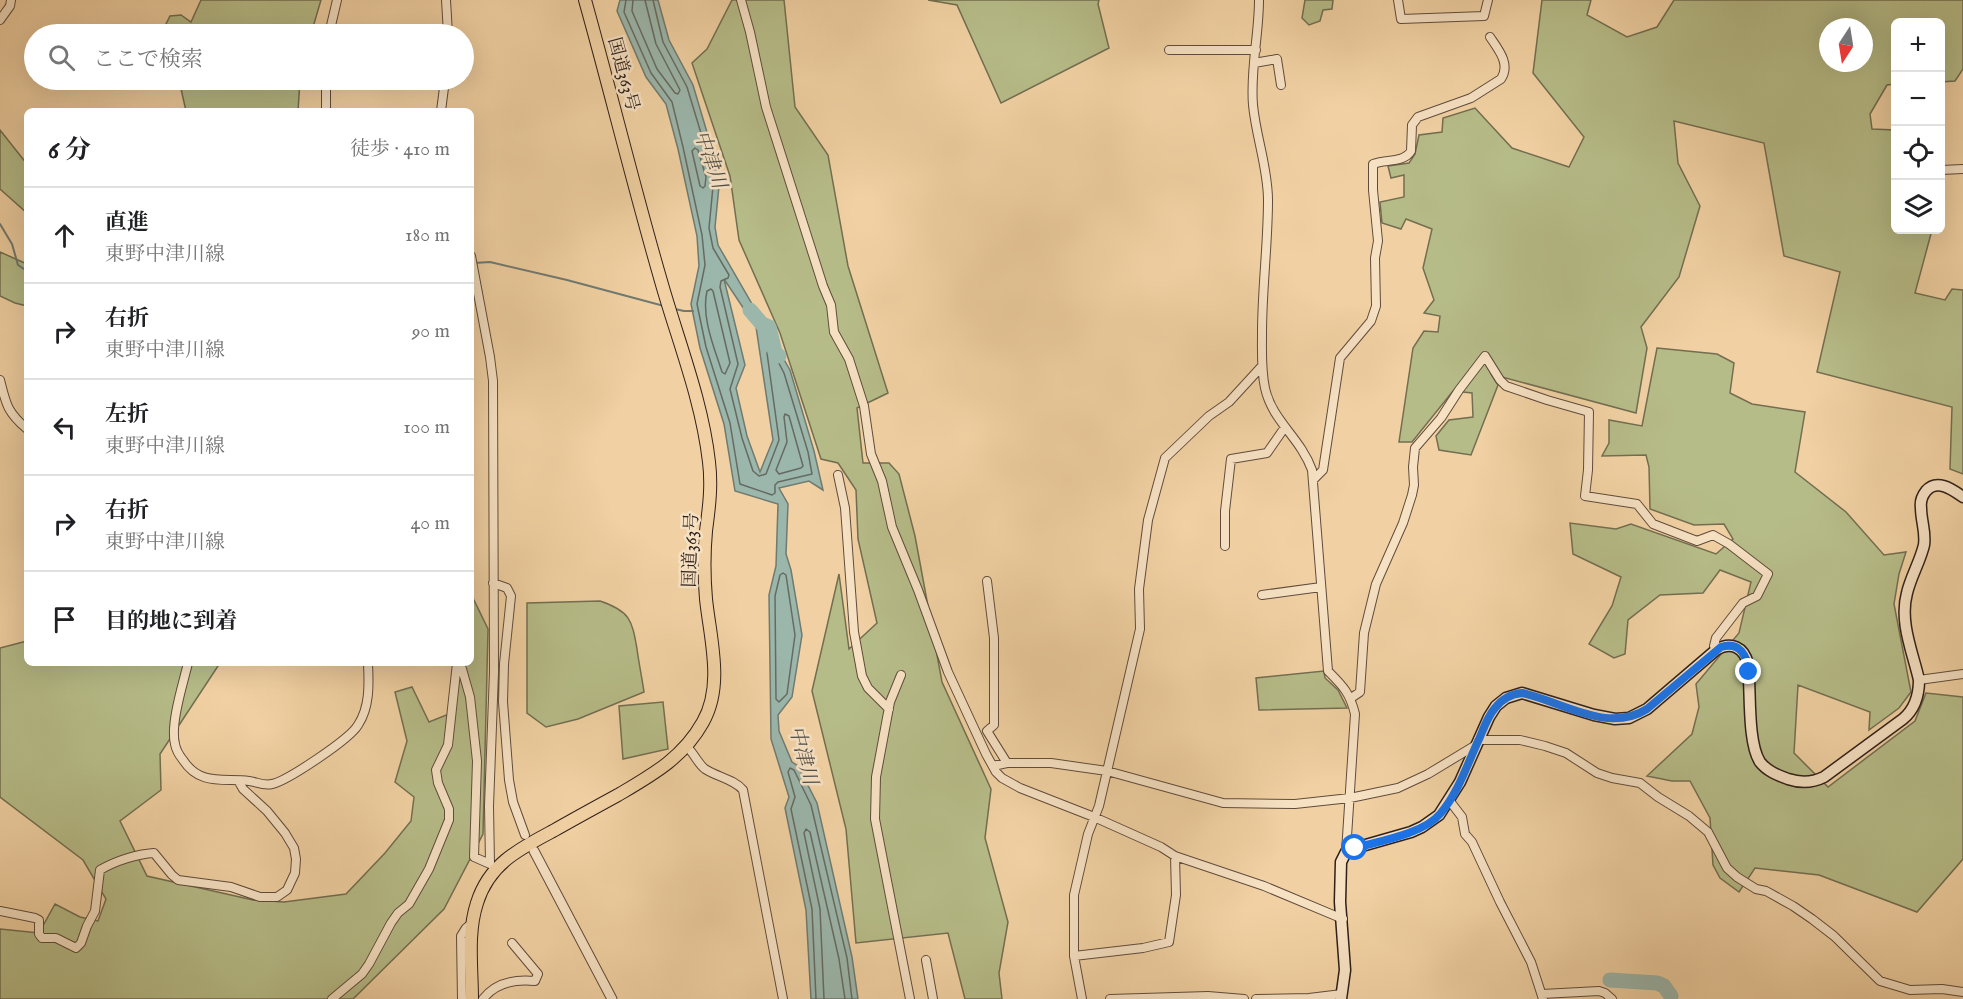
<!DOCTYPE html>
<html lang="ja">
<meta charset="utf-8">
<style>
:root{--surface:#fff;--page:#f6f6f6;--text:#202124;--muted:#757577;--line:#e0e0e0}
body{margin:0;font-family:"IM FELL English","Noto Serif JP",serif;background:var(--page);color:var(--text)}
.controls{position:absolute;right:18px;top:18px;display:grid;overflow:hidden;border-radius:9px;box-shadow:0 6px 24px #0002}
.controls button{width:54px;height:54px;display:grid;place-items:center;padding:0;border:0;border-bottom:2px solid var(--line);background:var(--surface);color:var(--text);font:30px sans-serif}
.compass{position:absolute;left:1819px;top:18px;width:54px;height:54px;border-radius:50%;background:var(--surface);box-shadow:0 6px 24px #0002;rotate:192deg}
.stop{position:absolute;width:18px;height:18px;margin:-14px;border:4px solid #1a73e8;border-radius:50%;background:#fff}
.stop.end{background:#1a73e8;border-color:#fff;box-shadow:0 2px 6px #0008}
.list{margin:0;padding:0;list-style:none}
h2{display:flex;justify-content:space-between;align-items:center;height:78px;margin:0;padding:0 24px;font-size:26px}
h2 small{font-size:20px;font-weight:400;color:var(--muted)}
.list li{display:grid;grid-template-columns:39px 1fr auto;gap:18px;align-items:center;box-sizing:border-box;height:96px;padding:0 24px;border-top:2px solid var(--line)}
.list b{display:block;font-size:22px;white-space:nowrap}
.list p{margin:0;font-size:20px;white-space:nowrap;color:var(--muted)}
.list em{font-size:20px;font-style:normal;color:var(--muted)}
.icon{flex:none;width:33px;height:33px;fill:none;stroke:currentColor;stroke-width:2;stroke-linecap:round;stroke-linejoin:round}
.map{position:relative;flex:none;width:1963px;height:999px;overflow:hidden}
.search{position:absolute;background:var(--surface);box-shadow:0 6px 24px #0002;left:24px;top:24px;width:450px;height:66px;display:flex;align-items:center;gap:15px;box-sizing:border-box;padding:0 21px;border-radius:33px;color:var(--muted);font-size:22px}
.panel{position:absolute;background:var(--surface);box-shadow:0 6px 24px #0002;left:24px;top:108px;width:450px;height:558px;border-radius:9px}
.map>svg:first-child{display:block}
</style>
<div class="map">
<svg width="1963" height="999" viewBox="0 0 1963 999">
<rect width="100%" height="100%" fill="#f1d1a3"/>
<filter id="stains"><feTurbulence type="fractalNoise" baseFrequency=".00333" numOctaves="4"/><feColorMatrix values="0 0 0 0 .2 0 0 0 0 .09 0 0 0 0 .02 0 0 0 .5 -.17"/></filter>
<radialGradient id="worn" r=".72"><stop offset=".6" stop-color="#630" stop-opacity="0"/><stop offset="1" stop-color="#630" stop-opacity=".3"/></radialGradient>
<path fill="#b6bc88" stroke="#736e51" stroke-width="1.5" fill-rule="evenodd" d="M201,0H321L311,34H161L170,16L181,15L191,22Z
M732,0H784L795,107L828,155L848,266L888,393L857,408L863,463H889L899,474L915,536L942,682L991,789L985,838L1008,922L999,973L1002,999H965L948,933L856,943L846,829L812,691L839,574L849,649L877,623L858,539L856,490L838,463L821,459L780,333L739,240L730,176L692,63L707,49Z
M928,0H1099L1098,4L1109,48L1001,103L957,5Z
M1305,0H1333L1332,9L1323,10L1320,21L1309,25L1302,18Z
M1542,0H1591L1587,15L1627,37L1657,27L1674,0H1963V69L1955,81L1941,82L1940,22H1896L1895,84L1887,85L1870,114L1872,129L1895,130L1896,230H1932L1915,293L1945,300L1952,289L1963,290V474L1950,469L1952,407L1817,372L1840,272L1784,256L1764,143L1674,121L1678,163L1700,206L1679,277L1641,327L1647,348L1636,413L1491,374L1498,385L1471,455L1439,450L1436,436L1449,420L1473,417L1472,393L1453,391L1412,442H1399L1413,348L1424,331L1438,332L1440,316L1424,313L1434,300L1423,268L1432,229L1406,219L1401,229L1382,223L1380,202L1404,197V175L1391,178L1388,166L1409,163L1415,154L1419,135L1442,132L1443,118L1475,108L1512,148L1569,167L1584,137L1533,73ZM1828,27H1864V63H1828Z
M179,80H300L298,111H186Z
M0,130L27,164V213L0,189Z
M0,252L27,264V306L15,303L0,296Z
M1657,348L1717,354L1734,363L1730,393L1752,404L1805,412L1795,472L1846,512L1884,555L1906,552L1899,574L1894,604L1911,692L1899,708L1869,730L1870,712L1798,685L1794,753L1828,787L1915,721L1926,693L1963,697V859L1917,912L1819,875L1755,868L1739,892L1720,878L1713,865L1710,818L1690,781H1672L1647,776L1692,734L1699,707L1696,684L1739,633L1751,582L1720,570L1703,593L1660,595L1628,620L1625,654L1614,658L1589,644L1612,606L1621,577L1573,554L1570,523L1616,529L1631,524L1716,554L1733,539L1724,524L1694,525L1650,509L1649,467L1646,455L1602,456L1609,443V420L1642,426Z
M471,594L488,629L483,834L444,909L353,999H0V929L39,933L55,904L80,917L98,921L106,899L83,860L0,797V648L27,641V663H220L160,754L161,790L120,821L147,876L253,900L284,902L346,894L385,853L411,821L414,797L395,782L407,741L395,692L412,687L429,722L454,712L458,663H471Z
M600,601C630,611 632,620 637,649C639,664 642,678 644,692L578,719L546,727L527,713V603Z
M1324,671L1325,678L1338,690L1347,708L1259,710L1256,678Z
M663,702L668,749L623,759L619,706Z"/>
<path fill="#9bb6ab" stroke="#707a71" stroke-width="1.5" fill-rule="evenodd" d="M620,0H658L669,40L693,85L720,176L715,227L718,245L790,370L814,451L823,490L809,481L779,488L788,504L786,554L791,570L802,635L792,697L778,715L779,731L792,762L798,766L817,803L852,957L858,999H811L806,910L785,808L789,797L771,739L769,595L776,566L778,504L735,491L724,424L700,348L691,304L699,266L697,236L678,149L666,104L646,77L617,11ZM724,279L756,327L773,440L760,472L747,436L736,388L745,365Z"/>
<g fill="none" stroke-linecap="round" stroke-linejoin="round">
<path stroke="#666b62" stroke-width="1.5" d="M626,0L624,12L651,73L672,102L683,147L702,235L705,265L697,304L706,347L730,423L740,484L772,495L775,493V485L778,482L812,474L808,452L784,373L772,350L769,349L767,353L779,440L766,474L759,476L753,471L742,438L730,389L738,364L720,287L721,281L728,278L729,275L713,248L709,228L714,176L687,87L663,42L653,0
M633,0L632,11L657,69L675,93L678,94L680,90L656,44L645,0
M695,148L698,150L706,177L705,186L703,188L700,186L692,151Z
M711,289L713,291L730,363L725,374L722,372C714,347 701,317 707,291Z
M785,414L789,416L803,466L801,468L779,474L776,470L787,442L784,417Z
M783,573L786,575L795,635L787,694L779,702L776,699L775,596L780,575Z
M816,999L812,909L791,809L795,797L788,772L790,768L794,770L811,805L847,958L852,999
M824,999L820,909L804,833L806,829L810,832L839,959L845,999"/>
<path stroke="#707a71" stroke-width="2" d="M0,224L12,244L18,265L27,271
M474,263L490,262L567,280L664,306
M675,309L684,311H693"/>
<path stroke="#9bb6ab" stroke-width="15" d="M750,310L762,324L769,327L775,352L779,356
M1610,980L1657,983L1664,986L1671,996"/>
<defs>
<path id="minor" d="M446,0L448,34
M741,0L750,32L766,107L823,286L831,305L834,332L849,359L864,406L871,454L882,481L892,527L918,590L948,672L986,754L996,772L1002,778L1020,788L1094,817L1161,847L1175,856L1264,886L1343,919
M1259,0C1259,35 1250,70 1253,105C1256,137 1268,168 1268,200C1268,244 1262,289 1262,333C1262,351 1261,370 1265,388C1272,421 1300,437 1312,470L1328,671C1343,686 1350,693 1355,714L1346,852
M1398,0L1401,19L1484,16L1488,0
M0,20L10,6L11,0
M329,34L337,0
M1169,50H1256
M1254,63L1277,59L1281,85
M326,111V80
M441,111L445,80
M1941,170L1963,169
M471,256L490,357L493,381L494,672L489,806L490,864L495,868
M0,380C6,404 7,412 27,429
M838,475L845,508L854,632L862,676L868,688L889,709
M1313,480L1323,470L1340,358L1371,321L1376,306L1375,258L1378,241L1373,190V164C1385,159 1404,163 1411,151L1412,125L1418,117L1471,98L1501,79C1511,64 1498,49 1490,37
M1225,546V511L1231,459L1267,453L1285,427
M987,581L994,638V725L987,731L1007,763
M493,583L507,588L511,596L504,664L503,702L509,780L513,802L525,835
M1262,595L1321,587
M188,663C183,684 170,724 175,744C176,750 179,755 183,760C200,786 223,778 249,781C257,782 263,786 272,784C287,781 350,739 358,725C370,707 369,684 368,663
M458,663L462,669L470,697L477,761L474,857L490,864
M901,675L890,702L876,777L875,819L910,999
M1919,680L1963,674
M1351,698L1360,692L1364,633L1376,584L1403,523L1412,495L1414,485L1413,467L1415,448L1441,418L1459,390L1485,356L1500,380L1506,386L1547,400L1589,412L1588,470L1585,496L1637,504L1653,524L1697,541L1713,535L1729,544L1768,574L1757,596L1743,603L1716,638L1714,646L1716,650
M1478,740H1520L1545,746L1566,753L1597,773L1612,778L1640,783L1658,797L1689,816L1708,832L1727,868L1737,877L1756,889L1766,891L1793,906L1812,919L1834,936L1880,981L1910,990L1942,989L1963,992
M687,747C694,753 698,764 705,769C717,777 734,779 743,790L783,999
M993,766L1007,763H1051L1107,771L1223,803L1295,804L1350,798L1398,788L1428,774L1476,745
M1449,800L1462,817L1465,834L1472,842L1500,902L1531,962L1543,999
M0,911L35,918L39,920V934L42,938H56L76,948L81,943L87,926L95,911L100,870C115,861 137,854 154,853L172,875L178,880L231,887L260,897H277L287,890L295,873L296,859L294,848L285,833L267,811L243,789L239,782
M1074,956L1143,948L1169,942L1176,895L1175,856
M926,960L933,999
M1542,994L1599,991L1605,993L1612,999
M332,999L362,974L369,964L391,923L398,913L409,904L429,869L449,820V809L438,783L436,770L448,745L457,663
M462,999L461,936L466,928L472,923
M483,999C496,982 515,979 535,981L538,974L512,943
M1082,999L1074,956V895L1088,834L1099,806L1140,629L1139,589L1148,520L1165,458L1209,416L1229,402L1262,366
M1110,999L1208,996L1244,999
M1256,999L1309,998L1342,994"/>
<path id="tertiary" d="M534,851L612,999"/>
<path id="secondary" d="M1341,999L1345,970L1340,902L1341,862L1346,852L1355,848L1411,832L1422,827L1439,815L1460,782L1489,717L1496,706L1506,698L1522,693L1594,715L1615,719L1629,718L1647,709L1716,650C1731,641 1744,647 1748,664C1751,689 1747,742 1760,762C1767,771 1777,775 1788,779C1800,783 1812,783 1824,777L1903,719C1915,709 1919,696 1919,680C1913,653 1899,622 1907,593C1911,576 1920,562 1924,545C1926,532 1921,521 1921,508C1920,501 1922,496 1926,491C1937,478 1953,490 1963,497"/>
<path id="trunk" d="M472,999C472,968 467,933 477,903C489,864 519,849 553,831C574,819 596,807 618,795C652,775 683,758 703,722C724,685 710,638 706,599C704,576 704,553 706,531C709,508 712,486 709,462C702,400 678,341 661,281C634,188 611,93 585,0"/>
</defs>
<use href="#minor" stroke="#604c3c" stroke-width="10"/>
<use href="#tertiary" stroke="#604c3c" stroke-width="11"/>
<use href="#secondary" stroke="#30201a" stroke-width="13"/>
<use href="#trunk" stroke="#30201a" stroke-width="14"/>
<use href="#minor" stroke="#f6e1c3" stroke-width="8"/>
<use href="#tertiary" stroke="#f6e1c3" stroke-width="9"/>
<use href="#secondary" stroke="#f6e1c3" stroke-width="10"/>
<use href="#trunk" stroke="#f1d1a3" stroke-width="12"/>
</g>
<g fill="none" stroke-linecap="round" stroke-linejoin="round">
<path stroke="#1a73e8" stroke-width="8" d="M1355,848C1380,841 1423,834 1440,814C1459,792 1468,762 1480,737C1484,727 1488,716 1495,708C1502,699 1511,694 1522,693C1563,702 1607,734 1647,709L1721,647C1740,641 1747,656 1749,672"/>
</g>
<g text-anchor="middle" stroke-width="5" stroke-linejoin="round" paint-order="stroke">
<g font-size="18" fill="#30201a" stroke="#f6e1c3">
<text transform="translate(624 74) rotate(75)" y="6">国道363号</text>
<text transform="translate(690 550) rotate(-88)" y="6">国道363号</text>
</g>
<g font-size="20" font-style="italic" fill="#504d46" stroke="#f6e1c3">
<text transform="translate(711 159) rotate(71)" y="7">中津川</text>
<text transform="translate(804 755) rotate(75)" y="7">中津川</text>
</g>
</g>
<rect width="100%" height="100%" filter="url(#stains)"/>
<rect width="100%" height="100%" fill="url(#worn)"/>
</svg>
<div class="controls">
<button>+</button>
<button>−</button>
<button><svg class="icon" aria-label="locate" viewBox="0 0 24 24"><circle cx="12" cy="12" r="6"/><path d="M12 2v4M12 18v4M2 12h4M18 12h4"/></svg></button>
<button><svg class="icon" aria-label="layers" viewBox="0 0 24 24"><path d="M12 4l9 5-9 5-9-5zM3 14l9 5 9-5"/></svg></button>
</div>
<svg class="compass" viewBox="-18 -18 36 36"><path d="M0-13l5 13h-10z" fill="#e53935"/><path d="M0 13l5-13h-10z" fill="#757577"/></svg>
<div class="stop" style="left:1355px;top:848px"></div>
<div class="stop end" style="left:1749px;top:672px"></div>
<div class="search"><svg class="icon" aria-label="search" viewBox="0 0 24 24"><circle cx="10" cy="10" r="6"/><path d="M15 15l6 6"/></svg>ここで検索</div>
<section class="panel">
<h2>6 分<small>徒歩 · 410 m</small></h2>
<ul class="list">
<li><svg class="icon" aria-label="ahead" viewBox="0 0 24 24"><path d="M12 20V5M6 11l6-6 6 6"/></svg><div><b>直進</b><p>東野中津川線</p></div><em>180 m</em></li>
<li><svg class="icon" aria-label="right" viewBox="0 0 24 24"><path d="M7 20v-9h11M14 6l5 5-5 5"/></svg><div><b>右折</b><p>東野中津川線</p></div><em>90 m</em></li>
<li><svg class="icon" aria-label="left" viewBox="0 0 24 24"><path d="M17 20v-9H6M10 6l-5 5 5 5"/></svg><div><b>左折</b><p>東野中津川線</p></div><em>100 m</em></li>
<li><svg class="icon" aria-label="right" viewBox="0 0 24 24"><path d="M7 20v-9h11M14 6l5 5-5 5"/></svg><div><b>右折</b><p>東野中津川線</p></div><em>40 m</em></li>
<li><svg class="icon" aria-label="arrive" viewBox="0 0 24 24"><path d="M6 21V4h12l-3 4 3 4H6"/></svg><div><b>目的地に到着</b></div></li>
</ul>
</section>
</div>
